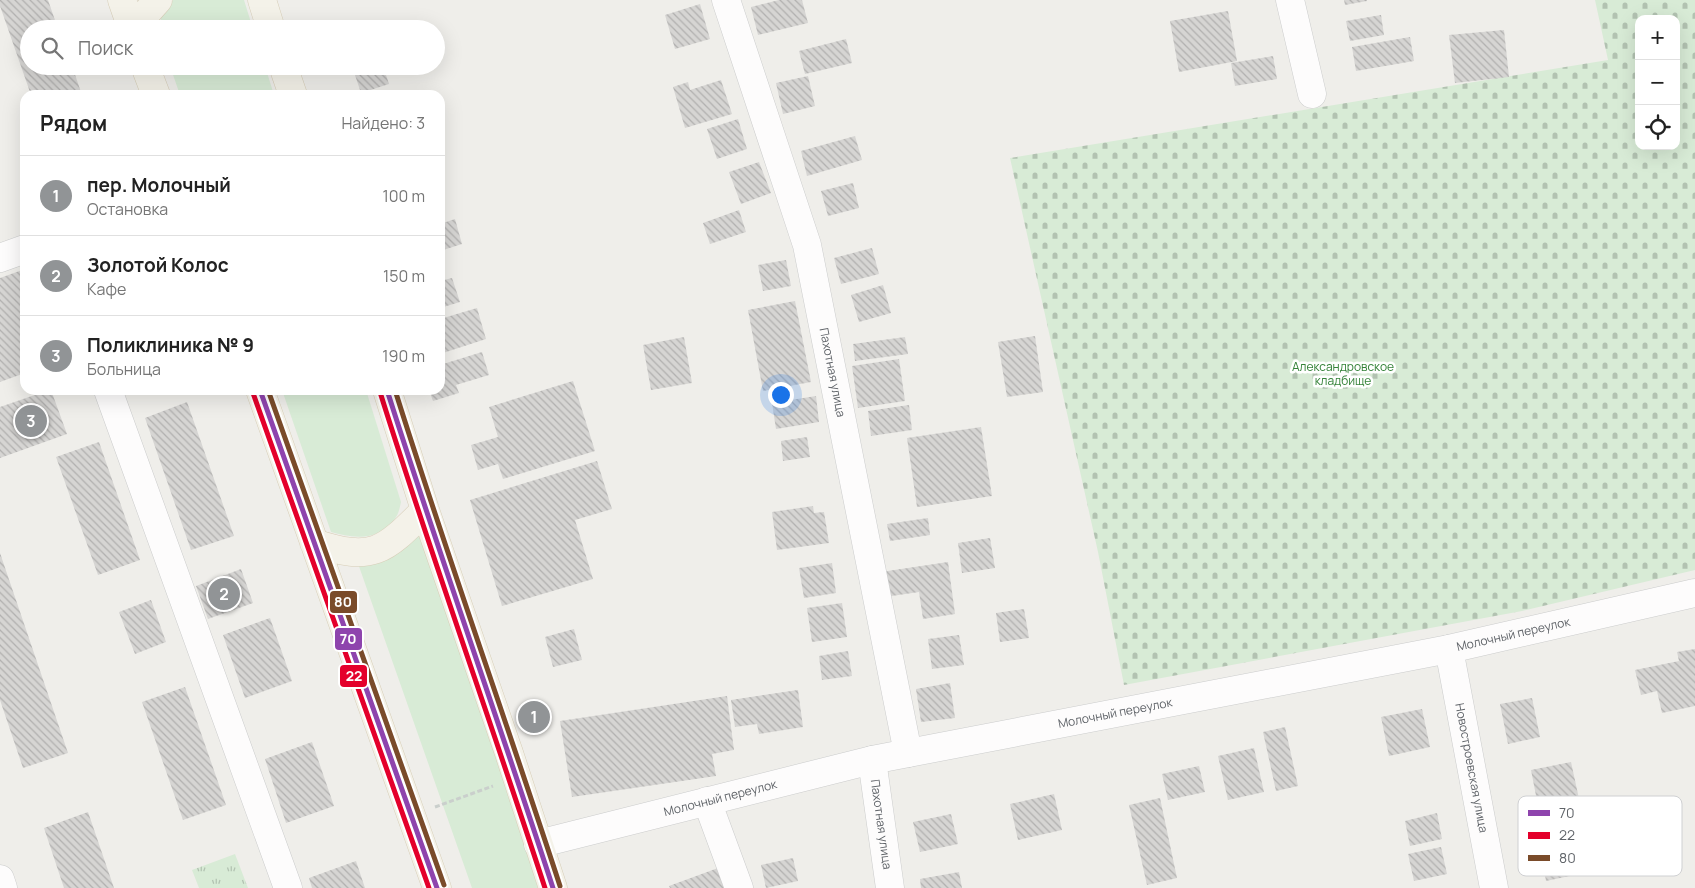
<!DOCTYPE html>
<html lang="ru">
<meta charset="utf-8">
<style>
:root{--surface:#fff;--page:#f2f2f2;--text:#222;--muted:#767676;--line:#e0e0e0;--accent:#919496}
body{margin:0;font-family:Manrope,sans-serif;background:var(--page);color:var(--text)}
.controls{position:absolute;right:15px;top:15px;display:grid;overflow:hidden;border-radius:10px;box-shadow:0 5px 20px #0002}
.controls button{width:45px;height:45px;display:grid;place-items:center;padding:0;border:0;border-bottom:1px solid var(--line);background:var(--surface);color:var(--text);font:25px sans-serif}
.you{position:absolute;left:780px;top:394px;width:18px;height:18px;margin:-12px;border:4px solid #fff;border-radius:50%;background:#1a73e8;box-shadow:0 0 0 8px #1a73e833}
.badge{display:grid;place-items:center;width:32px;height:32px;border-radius:50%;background:var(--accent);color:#fff;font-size:16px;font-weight:700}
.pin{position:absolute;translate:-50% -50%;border:2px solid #fff;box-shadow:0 1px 5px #0006}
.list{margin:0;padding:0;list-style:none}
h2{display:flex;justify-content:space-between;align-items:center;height:65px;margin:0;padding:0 20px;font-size:21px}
h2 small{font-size:16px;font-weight:400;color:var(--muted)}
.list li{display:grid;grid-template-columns:32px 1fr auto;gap:15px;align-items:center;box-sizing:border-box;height:80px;padding:0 20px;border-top:1px solid var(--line)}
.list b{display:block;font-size:19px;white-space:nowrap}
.list p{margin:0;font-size:16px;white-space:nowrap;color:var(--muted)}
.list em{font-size:16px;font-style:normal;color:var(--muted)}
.icon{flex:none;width:28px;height:28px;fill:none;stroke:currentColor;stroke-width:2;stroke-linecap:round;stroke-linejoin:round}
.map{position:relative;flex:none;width:1695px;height:888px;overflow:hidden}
.search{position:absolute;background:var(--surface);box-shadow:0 5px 20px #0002;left:20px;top:20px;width:425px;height:55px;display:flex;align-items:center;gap:12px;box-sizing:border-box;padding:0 18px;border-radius:28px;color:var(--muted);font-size:19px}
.panel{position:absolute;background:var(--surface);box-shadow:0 5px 20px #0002;left:20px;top:90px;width:425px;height:305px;border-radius:15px}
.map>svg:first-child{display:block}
</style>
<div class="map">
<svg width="1695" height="888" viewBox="0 0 1695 888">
<defs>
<pattern id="cemetery-stones" width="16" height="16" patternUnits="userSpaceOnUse" patternTransform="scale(1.25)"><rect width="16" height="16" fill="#d8ebd6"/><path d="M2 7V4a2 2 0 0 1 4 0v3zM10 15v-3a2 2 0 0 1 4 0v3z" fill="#b2c2b1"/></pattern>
<pattern id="park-tufts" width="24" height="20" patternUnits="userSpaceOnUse" patternTransform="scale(1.25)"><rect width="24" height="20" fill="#d8ebd6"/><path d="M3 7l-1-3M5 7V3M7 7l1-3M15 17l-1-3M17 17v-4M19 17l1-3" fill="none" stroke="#b2c2b1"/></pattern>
<pattern id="building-back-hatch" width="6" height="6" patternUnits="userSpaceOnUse" patternTransform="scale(1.25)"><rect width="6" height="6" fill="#d6d5d3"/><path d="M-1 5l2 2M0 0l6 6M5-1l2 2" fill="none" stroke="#b1b0af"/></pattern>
</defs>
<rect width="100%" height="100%" fill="#efeeea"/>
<path fill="#d8ebd6" d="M173,0H244L253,29H161V17Z
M170,66H265L274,95H180Z
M282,390H366L401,502C400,506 399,513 396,517C382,541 354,539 331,532Z
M424,528L546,888H472L355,555Z"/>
<path fill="url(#cemetery-stones)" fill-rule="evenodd" d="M1595,0H1695V570L1522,611L1124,685L1098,552L1010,158L1608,60ZM1639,19H1676V146H1639Z"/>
<path fill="url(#park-tufts)" d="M235,854L248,888H199L192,870Z"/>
<path fill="url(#building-back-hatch)" d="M0,0H48L58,29H29V66H72L82,95H31L0,6Z
M779,0H802L808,23L758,35L751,7Z
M1344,0H1367V1L1345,5Z
M700,4L710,39L675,49L665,15Z
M1228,11L1237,61L1179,72L1170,21Z
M1381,15L1384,35L1350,41L1346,21Z
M371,22L373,29H352V28Z
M1504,30L1509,77L1455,83L1449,35Z
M1410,37L1414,61L1356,71L1352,47Z
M846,39L852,63L805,74L799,51Z
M1273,56L1277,79L1235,86L1231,63Z
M363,66H383L389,84L361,93L353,69Z
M808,76L815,106L783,114L776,83Z
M721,80L732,114L685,128L673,87L688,82L690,90Z
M738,119L747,149L717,159L707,129Z
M855,136L862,160L807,176L801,151Z
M759,162L771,193L741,204L729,172Z
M853,183L859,208L828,216L821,191Z
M739,210L746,232L710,244L703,223Z
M455,219L462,244L440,251V224Z
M872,248L879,274L841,284L834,258Z
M786,260L791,286L763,291L758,265Z
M25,269V373L0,382V278Z
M452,278L460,302L440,308V281Z
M883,285L891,313L859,322L851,295Z
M795,301L811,382L763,391L748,310Z
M477,308L486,339L440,354V319Z
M1035,336L1043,392L1007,397L998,342Z
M684,337L692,383L651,390L643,345Z
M905,337L908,354L855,361L853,344Z
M482,352L489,375L456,385L459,393L433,401L429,390H440V365Z
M899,359L905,401L858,408L852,366Z
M573,381L595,451L503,479L498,464L478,470L471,445L498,437L489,407Z
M49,390H51L67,434L0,458V407Z
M816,396L819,422L776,429L772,403Z
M187,402L234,536L191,550L145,418Z
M909,405L912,430L871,436L868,411Z
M981,427L992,496L917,507L907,438Z
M807,437L810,457L783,461L781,441Z
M99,442L140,560L98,575L56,457Z
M597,461L612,509L575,520L593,579L502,606L470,500Z
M813,506L814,513L824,512L829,543L777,550L772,512Z
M928,518L930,535L890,541L887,524Z
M990,538L995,568L962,573L958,543Z
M0,553L68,753L23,768L0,700Z
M948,562L955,614L923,619L919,592L885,597L881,572Z
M832,563L836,593L804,598L799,568Z
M241,569L253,603L208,619L196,586Z
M151,600L166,642L135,654L119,612Z
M842,603L847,637L812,642L807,608Z
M1024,609L1029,638L1000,642L996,613Z
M270,618L292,681L245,698L223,635Z
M574,629L582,660L553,667L545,637Z
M959,635L964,665L932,669L928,639Z
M1695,649V706L1662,713L1657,691L1641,695L1635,670L1679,661L1677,652Z
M848,651L852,676L822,680L819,656Z
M950,683L955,718L921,722L916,689Z
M185,687L226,805L183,820L142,702Z
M798,690L803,727L759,734L757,724L735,727L731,700Z
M727,696L734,750L712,754L716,776L572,797L560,721Z
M1532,698L1540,737L1508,744L1500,704Z
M1422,709L1430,747L1389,756L1381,717Z
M1285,727L1298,786L1276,791L1263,732Z
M312,742L334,806L286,823L265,759Z
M1254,748L1264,792L1228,800L1218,756Z
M1571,762L1581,808L1610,802L1614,818L1631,815L1634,833L1569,846L1563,812L1540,816L1531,770Z
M1199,766L1205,792L1168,800L1162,774Z
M1054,794L1062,830L1018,840L1010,804Z
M1160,798L1177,878L1147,885L1129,805Z
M88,812L114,888H64L44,828Z
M1437,813L1442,839L1410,846L1405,821Z
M951,814L958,844L920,852L913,822Z
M1441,847L1447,874L1414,881L1408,854Z
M1576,856L1579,874L1546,881L1543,863Z
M793,858L798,881L766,888L761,865Z
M356,861L365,888H312L309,878Z
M718,868L725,888H670L669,886Z
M959,872L962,888H921L920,879Z"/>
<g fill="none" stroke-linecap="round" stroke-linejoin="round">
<defs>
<g id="minor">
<path id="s1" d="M726,0L807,245L908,753"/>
<path d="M1290,0L1312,94"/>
<path d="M0,258L25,249"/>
<path d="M108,390L288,888"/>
<path id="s2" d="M1449,649L1494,888"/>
<path id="s3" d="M872,760L890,888"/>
<path d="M707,801L739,888"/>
<path id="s4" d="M538,844L872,760L1449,649L1695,593"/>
<path d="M0,879L3,888"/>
</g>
<path id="major" d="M122,0L132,29
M262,0L271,29
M136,29L142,18L158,0
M145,66L156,95
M283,66L293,95
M260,390L437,888
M387,390L425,510L509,753L553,888
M314,543C373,562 383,552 425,510"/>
</defs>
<use href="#minor" stroke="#cbcccc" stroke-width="29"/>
<use href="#major" stroke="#d7ceb8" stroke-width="29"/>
<path stroke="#cacfcc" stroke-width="3" stroke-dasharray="5 2.5" stroke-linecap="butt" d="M435,807L493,786"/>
<use href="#minor" stroke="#fdfcfc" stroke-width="28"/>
<use href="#major" stroke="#f4f2e9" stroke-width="28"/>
<defs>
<path id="bus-1" d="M260,390L437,888
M387,390C440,557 499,722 553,888"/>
<path id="bus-2" d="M380,392C432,558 491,722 545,888
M253,393L429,888"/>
<path id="bus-3" d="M268,390L444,885
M395,390C447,556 506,720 560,886"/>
</defs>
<use href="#bus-1" stroke="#fff" stroke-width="9"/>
<use href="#bus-2" stroke="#fff" stroke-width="9"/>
<use href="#bus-3" stroke="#fff" stroke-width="9"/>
<use href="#bus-1" stroke="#8e44ad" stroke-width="5"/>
<use href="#bus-2" stroke="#e4002b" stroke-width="5"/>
<use href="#bus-3" stroke="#7a4b2a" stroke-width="5"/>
</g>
<g text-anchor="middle" stroke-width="5" stroke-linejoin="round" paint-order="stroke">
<g font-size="12" fill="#348238" stroke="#fff">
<text x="1343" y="371">Александровское<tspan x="1343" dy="14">кладбище</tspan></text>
</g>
<g font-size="12" fill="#5f6368" stroke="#fff">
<text dy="4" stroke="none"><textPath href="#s1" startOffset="388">Пахотная улица</textPath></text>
<text dy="4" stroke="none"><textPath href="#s4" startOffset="998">Молочный переулок</textPath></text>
<text dy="4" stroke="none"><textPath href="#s4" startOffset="592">Молочный переулок</textPath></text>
<text dy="4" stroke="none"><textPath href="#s2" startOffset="121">Новостроевская улица</textPath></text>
<text dy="4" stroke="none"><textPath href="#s4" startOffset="188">Молочный переулок</textPath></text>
<text dy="4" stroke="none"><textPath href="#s3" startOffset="65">Пахотная улица</textPath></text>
</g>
</g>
<rect x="1518" y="796" width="164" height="80" rx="8" fill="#fff" stroke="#cfd0d2" stroke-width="1"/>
<rect x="1528" y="810" width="22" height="6" fill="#8e44ad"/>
<rect x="1528" y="832" width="22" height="7" fill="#e4002b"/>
<rect x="1528" y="855" width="22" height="6" fill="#7a4b2a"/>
<g font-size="14" fill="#5f6368">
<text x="1559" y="818">70</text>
<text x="1559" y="840">22</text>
<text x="1559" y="863">80</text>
</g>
<g stroke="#fff" stroke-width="2">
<rect x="329" y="590" width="29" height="24" rx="5" fill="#7a4b2a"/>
<rect x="334" y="627" width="29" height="24" rx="5" fill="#8e44ad"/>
<rect x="339" y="664" width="29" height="24" rx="5" fill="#e4002b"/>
</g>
<g font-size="14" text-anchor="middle" font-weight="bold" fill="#fff">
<text x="343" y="607">80</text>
<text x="348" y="644">70</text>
<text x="354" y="681">22</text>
</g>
</svg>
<div class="controls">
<button>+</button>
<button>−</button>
<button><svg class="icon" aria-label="locate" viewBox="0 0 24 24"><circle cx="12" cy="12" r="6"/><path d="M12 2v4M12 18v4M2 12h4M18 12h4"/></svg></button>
</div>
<div class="you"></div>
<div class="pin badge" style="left:534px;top:717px">1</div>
<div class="pin badge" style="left:224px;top:594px">2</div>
<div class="pin badge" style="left:31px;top:421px">3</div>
<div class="search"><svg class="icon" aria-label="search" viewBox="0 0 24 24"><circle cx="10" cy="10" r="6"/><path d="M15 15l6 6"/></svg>Поиск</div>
<section class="panel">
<h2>Рядом<small>Найдено: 3</small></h2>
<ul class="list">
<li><span class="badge">1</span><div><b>пер. Молочный</b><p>Остановка</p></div><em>100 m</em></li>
<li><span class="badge">2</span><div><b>Золотой Колос</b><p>Кафе</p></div><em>150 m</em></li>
<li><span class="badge">3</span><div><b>Поликлиника № 9</b><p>Больница</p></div><em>190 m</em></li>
</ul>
</section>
</div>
